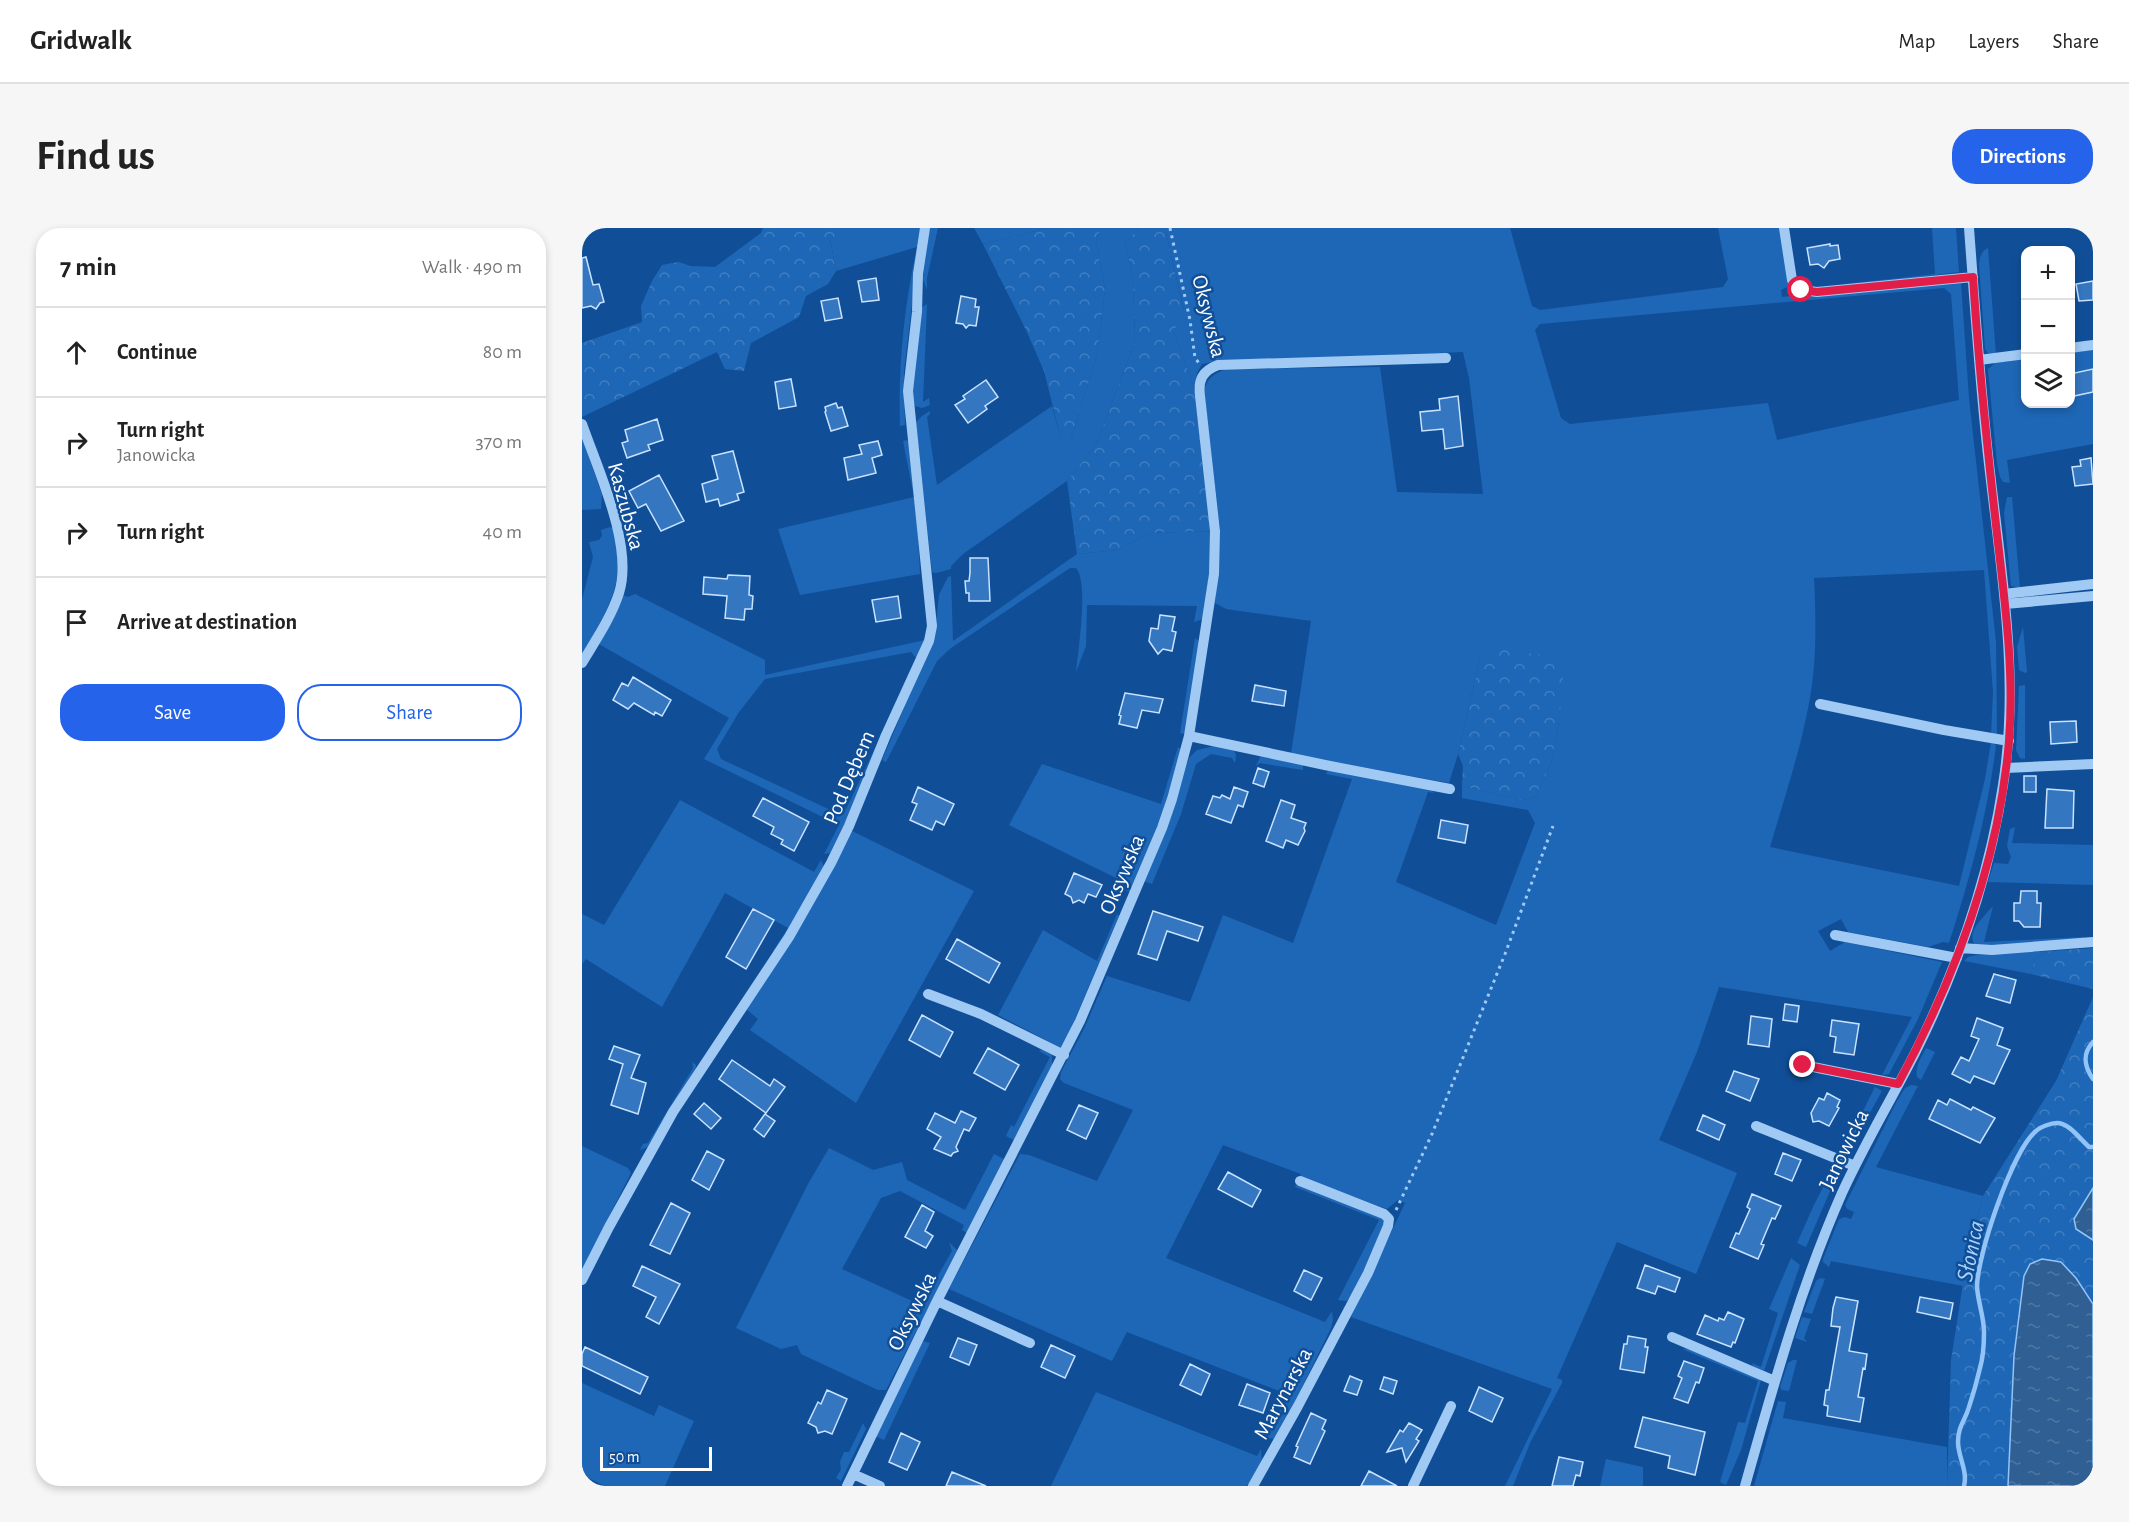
<!DOCTYPE html>
<meta charset="utf-8">
<style>
:root{--surface:#fff;--page:#f6f6f6;--text:#222;--muted:#767676;--line:#e0e0e0;--accent:#2563eb}
body{margin:0;font-family:"Alegreya Sans",sans-serif;background:var(--page);color:var(--text)}
.controls{position:absolute;right:18px;top:18px;display:grid;overflow:hidden;border-radius:12px;box-shadow:0 3px 9px #0003}
.controls button{width:54px;height:54px;display:grid;place-items:center;padding:0;border:0;border-bottom:2px solid var(--line);background:var(--surface);color:var(--text);font:30px sans-serif}
.scale{position:absolute;left:18px;bottom:15px;width:112px;box-sizing:border-box;padding-left:6px;border:3px solid #fff;border-top:0;font-size:16px;line-height:21px;white-space:nowrap;color:#fff;-webkit-text-stroke:4px #104f98;paint-order:stroke}
.stop{position:absolute;width:18px;height:18px;margin:-14px;border:4px solid #e11d48;border-radius:50%;background:#fff}
.stop.end{background:#e11d48;border-color:#fff;box-shadow:0 2px 6px #0008}
.list{margin:0;padding:0;list-style:none}
h2{display:flex;justify-content:space-between;align-items:center;height:78px;margin:0;padding:0 24px;font-size:26px}
h2 small{font-size:20px;font-weight:400;color:var(--muted)}
.list li{display:grid;grid-template-columns:39px 1fr auto;gap:18px;align-items:center;box-sizing:border-box;height:90px;padding:0 24px;border-top:2px solid var(--line)}
.list b{display:block;font-size:22px;white-space:nowrap}
.list p{margin:0;font-size:20px;white-space:nowrap;color:var(--muted)}
.list em{font-size:20px;font-style:normal;color:var(--muted)}
.actions{display:flex;gap:12px;padding:18px 24px}
.actions a{flex:1;padding:14px 0;border:2px solid var(--accent);border-radius:24px;text-align:center;font-size:21px;color:var(--accent)}
.actions .main{background:var(--accent);color:#fff}
.icon{flex:none;width:33px;height:33px;fill:none;stroke:currentColor;stroke-width:2;stroke-linecap:round;stroke-linejoin:round}
.map{position:relative;flex:none;width:1511px;height:1258px;overflow:hidden;border-radius:24px}
header{display:flex;align-items:center;gap:36px;box-sizing:border-box;height:84px;padding:0 30px;background:var(--surface);border-bottom:2px solid var(--line)}
header strong{font-size:28px}
nav{display:flex;gap:33px;margin-inline-start:auto;font-size:21px}
.intro{display:flex;align-items:center;justify-content:space-between;box-sizing:border-box;height:144px;padding:0 36px}
h1{margin:0;font-size:42px}
.button{padding:15px 27px;border-radius:24px;background:var(--accent);color:#fff;font-size:21px;font-weight:700}
main{display:flex;gap:36px;padding:0 36px}
aside{flex:1;background:var(--surface);border-radius:24px;box-shadow:0 3px 9px #0003}
.map>svg:first-child{display:block}
</style>
<header>
<strong>Gridwalk</strong>
<nav><a>Map</a><a>Layers</a><a>Share</a></nav>
</header>
<div class="intro"><h1>Find us</h1><a class="button">Directions</a></div>
<main>
<aside>
<h2>7 min<small>Walk · 490 m</small></h2>
<ul class="list">
<li><svg class="icon" aria-label="ahead" viewBox="0 0 24 24"><path d="M12 20V5M6 11l6-6 6 6"/></svg><div><b>Continue</b></div><em>80 m</em></li>
<li><svg class="icon" aria-label="right" viewBox="0 0 24 24"><path d="M7 20v-9h11M14 6l5 5-5 5"/></svg><div><b>Turn right</b><p>Janowicka</p></div><em>370 m</em></li>
<li><svg class="icon" aria-label="right" viewBox="0 0 24 24"><path d="M7 20v-9h11M14 6l5 5-5 5"/></svg><div><b>Turn right</b></div><em>40 m</em></li>
<li><svg class="icon" aria-label="arrive" viewBox="0 0 24 24"><path d="M6 21V4h12l-3 4 3 4H6"/></svg><div><b>Arrive at destination</b></div></li>
</ul>
<div class="actions"><a class="main">Save</a><a>Share</a></div>
</aside>
<div class="map">
<svg width="1511" height="1258" viewBox="0 0 1511 1258">
<defs>
<pattern id="forest-crowns" width="20" height="18" patternUnits="userSpaceOnUse" patternTransform="scale(1.5)"><rect width="20" height="18" fill="#1e67b6"/><path d="M2 6a3 3 0 1 1 6 0M12 15a3 3 0 1 1 6 0" fill="none" stroke="#407ec1"/></pattern>
<pattern id="water-ripples" width="26" height="14" patternUnits="userSpaceOnUse" patternTransform="scale(1.5)"><rect width="26" height="14" fill="#305f94"/><path d="M2 4q2-2 4 0t4 0M15 11q2-2 4 0t4 0" fill="none" stroke="#4f77a4"/></pattern>
</defs>
<rect width="100%" height="100%" fill="#104f98"/>
<path fill="#1e67b6" fill-rule="evenodd" d="M266,0H339L322,144L323,197L318,198C316,137 322,79 335,19L254,43L248,10Z
M347,0H356L345,50V62L341,51Z
M392,0H466L401,16Z
M519,0H556L543,16L551,50L553,114L514,217L485,253L381,326L369,338V341L354,345L350,344L334,194L340,188L348,183V186L345,189L355,257L470,178L480,214L489,212L515,127L523,61L514,13Z
M583,0H928L950,78L958,82L1141,59L1146,51L1136,0H1198L1207,58L1199,62L1200,69L1219,67L1227,69L1379,55L1387,170L1414,414L1415,506L1409,508L1411,464L1402,342L1232,350C1234,392 1235,434 1227,475C1218,524 1202,571 1188,619L1377,658L1403,551L1409,514L1414,517C1406,585 1388,650 1367,715L1361,714L1346,719L1266,704L1259,691L1236,703L1248,723L1263,714L1360,734L1336,791L1307,846L1300,847L1330,789L1137,759L1115,824L1077,912L1155,945L1114,1046L1035,1014L975,1150L980,1152V1155L948,1215L931,1258H923L970,1161L769,1089L823,975L816,972L805,981L718,949L719,946L641,917L584,1030L743,1094L750,1083L751,1092L749,1100L708,1184L699,1180L705,1166L545,1104L530,1133L367,1061L438,926L447,927L515,953L551,882L482,855L478,851L479,844L502,801L525,748L608,774L641,687L711,715L770,551L744,546L747,541L847,561L853,565L846,564L814,654L914,697L953,595L946,582L880,570V558L941,572L953,569L969,536L977,494L899,426L876,526L867,555L709,526L729,393L644,381L633,375L638,301L622,163C626,149 632,146 644,141L798,139L815,264L901,266L887,150L881,124L631,134L620,136L615,145L612,161C607,141 597,123 592,103L602,82ZM1362,60L1369,66L1377,172L1195,212L1186,175L988,196L979,190L953,102L958,96Z
M1350,0H1374L1377,44L1267,58L1264,56L1353,46Z
M1406,20L1414,127L1406,125L1403,121L1397,36C1398,29 1399,23 1406,20Z
M345,76L341,174L347,170L348,177L340,180L333,178L329,162L339,80Z
M1511,121V216L1425,232L1428,255L1421,254L1418,249L1415,236L1406,141L1413,135L1443,131L1444,176H1488L1489,125Z
M0,209L20,267L19,281L0,282Z
M325,212L327,215L334,268L338,346L218,367L196,301L332,269L321,213Z
M1425,269H1430L1438,360L1429,358L1422,285Z
M28,299L31,300C46,354 26,381 0,426V371L11,329L7,314L17,312L20,308L19,302Z
M629,303L630,323L621,391L612,394L615,378L505,377L504,418L494,444C496,424 507,354 494,340H488L369,420L355,433L304,534L300,532L353,407L357,367L366,349L369,348L371,413L495,326L536,322L568,305Z
M53,366L183,432V447L343,412L335,431L329,424L183,451L157,484L135,521L139,531L257,586L264,581L305,495L267,587L248,625L242,626L257,597L122,531L147,490L15,415L40,367L46,369Z
M1441,399L1445,444L1443,445L1437,442L1435,419Z
M613,410L618,414L603,506L598,505Z
M1443,457V531L1438,530L1434,522L1437,458Z
M632,518L652,523L654,527L653,535L650,530L629,526L614,536L599,586L570,656L562,653L583,600L607,530L615,522Z
M596,519L599,521L582,581L550,664L544,663L546,656L427,597L460,536L579,576Z
M679,527L721,536V542L678,535L674,538Z
M98,572L232,644L239,632L242,639L194,723H191L206,700L143,665L80,779L4,731L0,736V686L22,697Z
M1433,599L1430,615L1511,617V657L1406,654L1412,635L1426,636L1429,629L1425,618L1428,601Z
M270,603L392,663L274,875L168,802L176,791L164,781Z
M1411,678L1402,714L1502,709L1501,711L1395,719C1381,706 1402,689 1411,678Z
M535,686L537,688L481,819H477L416,787L461,702L515,733Z
M1468,723L1453,731L1449,746L1382,733L1386,729L1394,727Z
M1344,820L1353,824L1339,852L1335,849C1333,838 1339,830 1344,820Z
M460,822L470,827V839L434,913L424,908L429,897L432,899L468,829L457,823Z
M110,834L114,837V840L66,919L58,922L61,916L66,915L111,840Z
M1329,857L1336,858L1294,939L1401,968L1386,1024L1381,1058L1249,1033L1247,1039L1241,1034V1031L1257,991L1263,989L1269,991L1272,984L1265,981L1263,977L1315,873L1323,860Z
M1293,859L1300,863L1264,928L1259,927Z
M0,918L46,940L49,945L0,1042Z
M247,920L291,942L320,934L325,952L383,982L412,926L424,932L385,1005L380,1002L382,997L318,963L299,970L260,1041L339,1077L370,1023L367,1014L376,1023L304,1162H296L219,1126L215,1117L199,1121L154,1100L226,956Z
M1253,936L1258,940L1224,1019L1215,1015L1232,977Z
M714,957L800,990L802,995L770,1069L764,1073L756,1072L797,992L713,959Z
M1209,1030L1218,1037L1182,1143L1171,1138L1170,1135L1179,1139L1196,1085L1187,1081Z
M1238,1050L1243,1051L1230,1086L1222,1084L1234,1053Z
M1220,1089L1229,1091L1222,1110L1225,1114L1213,1110Z
M340,1113L348,1115L302,1212L293,1208Z
M1100,1121H1106L1179,1152L1159,1222L1144,1257L1138,1254L1156,1194L1163,1195L1176,1153Z
M1211,1132H1215L1207,1163L1200,1162L1198,1159L1206,1135Z
M0,1155L72,1188L77,1177L112,1193L83,1258H23L0,1247Z
M514,1164L675,1228L679,1221L680,1235L665,1258H469Z
M1196,1173L1204,1174L1201,1190L1365,1219V1258H1172Z
M698,1182L707,1186L692,1211L685,1210Z
M281,1195L284,1201L259,1253L254,1250L259,1241L258,1234L262,1224H267Z
M1024,1231L1061,1239V1258H1018Z"/>
<path fill="url(#forest-crowns)" d="M181,0H266L248,11L254,43L246,56L224,68L217,89L169,115L162,143L143,141L135,124L0,189V115L60,94L59,78L70,53L80,37L96,34L109,38L133,39L179,5Z
M466,0H519L514,13L523,61L515,127L489,212L480,215L462,143L444,102L401,16Z
M556,0H583L602,83L592,103C597,123 607,141 612,161L629,303L568,305L536,322L495,326L485,253L514,217L553,114L551,50L543,16Z
M911,420L973,429L982,440L977,494L969,536L953,569L941,572L880,558L881,538L876,526L899,426Z
M1511,720V761L1449,746L1453,731L1468,723Z
M1511,769V960L1492,991L1494,1001L1511,1012V1076L1494,1050L1448,1036L1442,1048L1432,1128L1426,1258H1365L1369,1132L1386,1024L1401,968L1474,853Z"/>
<path fill="url(#water-ripples)" stroke="#92c4f8" stroke-width="1.5" d="M1511,960V1012L1494,1001L1492,991Z
M1460,1031L1479,1034L1494,1050L1511,1076V1258H1426L1432,1128L1442,1048L1448,1036Z"/>
<g fill="none" stroke-linecap="round" stroke-linejoin="round">
<path stroke="#92c4f8" stroke-width="4.5" d="M1511,814C1500,826 1502,838 1511,851
M1382,1258C1386,1243 1376,1229 1376,1214C1376,1198 1383,1193 1387,1179C1391,1167 1395,1153 1398,1140C1401,1130 1402,1115 1402,1104C1402,1089 1396,1074 1395,1059C1395,1028 1430,923 1454,903C1458,899 1469,895 1475,895C1487,895 1498,911 1507,919H1511"/>
</g>
<path fill="#3476bf" stroke="#c9e2fe" stroke-width="1.5" d="M1248,16V18L1256,17L1258,31L1247,33L1242,40L1236,36L1228,37L1225,20Z
M4,29L11,57L17,56L22,74L18,75L14,81L9,78L0,80V30Z
M294,50L297,72L280,74L276,53Z
M1511,53V72L1497,73L1494,56Z
M379,68L394,71L393,79H397L394,98L387,97L384,100L381,96L374,95Z
M256,70L260,90L243,93L239,73Z
M1511,141V164L1492,168L1488,146Z
M209,151L214,178L197,181L193,154Z
M404,152L416,169L403,178L405,181L386,195L373,177L383,171L381,168Z
M876,168L881,218L863,221L861,201L840,203L838,184L858,182L857,171Z
M254,175L256,180L260,179L266,198L249,203L243,184L244,183L243,179Z
M75,191L81,212L66,217L68,222L45,230L40,215L46,213L43,202Z
M296,213L300,227L290,230L294,245L266,252L262,230L280,226L277,217Z
M151,223L162,264L155,266L157,272L138,278L136,271L124,274L120,256L136,251L130,228Z
M1509,230L1511,256L1493,258L1490,239L1499,238L1498,232Z
M77,247L102,293L79,303L64,276L56,280L47,263Z
M388,330H406L408,373H387V365H384L383,353H387L388,345Z
M146,347L168,348L167,367L171,368L170,381H163L162,392L143,390L145,368L121,366L122,349L145,351Z
M316,368L319,390L294,394L290,372Z
M578,387L593,389L590,403L594,404L590,423L581,421L576,426L567,413L569,400L576,401Z
M51,449L89,472L80,488L73,484L72,487L52,475L46,481L31,472L40,455L46,458Z
M673,457L704,463L702,478L670,473Z
M543,465L581,471L577,485L560,482L555,500L537,496L539,488L537,487Z
M1494,493L1495,514L1469,516L1468,494Z
M676,540L687,544L682,559L671,555Z
M1442,548H1454V564H1442Z
M336,559L372,576L362,597L354,593L350,602L328,592L335,576L330,574Z
M652,559L666,564L661,579L656,577L649,595L624,586L631,568L638,570L640,567L648,571Z
M1465,561L1492,563L1491,600H1463Z
M181,570L227,594L212,623L199,616L201,612L189,606L192,599L171,588Z
M699,572L713,577L709,590L724,595L722,600L723,603L716,617L704,612L701,620L684,613Z
M859,592L886,597L883,615L856,610Z
M492,645L520,657L514,669L506,666L502,675L497,672L491,675L489,669L483,666Z
M1439,663H1455V675H1459L1458,699H1442L1437,693H1432V675H1438Z
M171,681L192,692L164,741L144,729Z
M571,683L621,699L616,713L585,703L575,732L556,726Z
M375,711L418,735L407,755L364,731Z
M1412,746L1434,752L1428,775L1404,768Z
M1203,776L1217,778L1215,794L1201,792Z
M340,787L371,804L358,829L327,812Z
M1169,788L1190,791L1187,819L1166,816Z
M1395,790L1421,800L1415,817L1428,822L1412,856L1392,848L1388,855L1370,846L1379,829L1387,833L1397,811L1389,808Z
M1250,792L1277,796L1272,827L1252,824L1254,809L1248,808Z
M32,818L58,827L49,850L64,855L56,886L29,877L41,836L27,831Z
M406,820L437,837L423,862L392,845Z
M150,832L188,858L192,851L203,859L184,885L137,851Z
M1152,843L1177,851L1168,873L1144,863Z
M1245,865L1258,872L1255,879L1257,880L1247,898L1237,893L1231,894L1229,885L1237,870L1242,872Z
M1368,871L1389,882L1391,879L1413,890L1398,915L1347,891L1356,872L1365,877Z
M122,875L139,890L129,901L112,886Z
M497,877L516,885L504,911L485,902Z
M379,883L394,890L387,903L382,901L374,919L376,923L371,925L369,928L352,921L359,909L345,901L353,885L373,895Z
M183,886L193,893L182,909L172,901Z
M1121,887L1143,897L1137,912L1115,902Z
M125,923L142,932L127,962L110,952Z
M1201,925L1219,932L1210,953L1193,946Z
M646,944L679,962L670,979L636,961Z
M1170,966L1199,978L1193,991L1190,990L1179,1016L1182,1017L1176,1031L1148,1019L1154,1005L1157,1006L1168,981L1165,979Z
M89,975L108,985L88,1026L68,1017Z
M340,977L352,984L343,1003L351,1008L344,1020L323,1009Z
M1063,1037L1098,1050L1093,1064L1076,1058L1073,1066L1055,1060Z
M60,1038L98,1056L77,1096L64,1089L74,1069L51,1058Z
M722,1042L740,1050L729,1072L712,1063Z
M1254,1069L1276,1073L1267,1123L1285,1126L1283,1141L1281,1140L1276,1169L1282,1170L1278,1194L1245,1188L1246,1178L1242,1177L1244,1162H1247L1258,1099L1249,1098L1251,1080Z
M1338,1069L1371,1075L1368,1091L1335,1084Z
M1146,1084L1162,1091L1153,1115L1151,1114L1149,1119L1115,1106L1123,1087L1136,1093L1137,1090L1142,1092Z
M1046,1108L1064,1111L1063,1119H1066L1062,1145L1038,1141L1042,1116H1045Z
M376,1110L395,1117L387,1137L368,1129Z
M469,1117L493,1128L483,1150L459,1139Z
M3,1119L66,1149L58,1166L0,1138V1126Z
M1102,1133L1122,1140L1117,1155L1114,1154L1106,1175L1092,1170L1100,1150L1096,1148Z
M608,1136L628,1146L619,1167L598,1157Z
M768,1148L780,1153L775,1167L762,1163Z
M802,1149L815,1153L811,1166L798,1161Z
M665,1156L688,1165L681,1185L657,1177Z
M897,1159L921,1170L910,1194L887,1183Z
M245,1162L265,1171L250,1206L243,1203L236,1205L234,1199L226,1195L236,1174L239,1176Z
M729,1185L744,1192L740,1201L743,1203L728,1236L712,1229L716,1219L714,1218Z
M1061,1189L1123,1204L1113,1247L1086,1240L1088,1228L1053,1219Z
M827,1195L840,1202L834,1211L837,1213L824,1234L820,1220L805,1224L818,1202L821,1204Z
M319,1205L338,1214L325,1242L307,1234Z
M977,1229L1001,1234L998,1248L994,1247L991,1258H970Z
M787,1243L815,1258H779Z
M370,1244L404,1258H364Z"/>
<g fill="none" stroke-linecap="round" stroke-linejoin="round">
<path stroke="#a0c9f4" stroke-width="3" stroke-dasharray="3 4.5" stroke-linecap="butt" d="M588,0L608,92L613,130L617,135
M814,982L850,906L923,726L971,598"/>
<path stroke="#a0c9f4" stroke-width="10" d="M1202,0L1210,52L1219,62L1235,64L1391,49
M1488,120L1511,117
M1397,132L1444,126
M0,196C16,242 52,318 37,365C29,390 13,413 0,435
M1422,366L1511,356
M1423,376L1511,368
M1238,476L1362,502L1427,513
M607,508L743,537L868,561
M1424,540L1511,536
M1253,707L1375,730
M1378,720L1410,722L1511,714
M346,766L399,786L482,827
M1221,837L1316,856
M1174,898L1273,938
M0,1052L27,999L91,884L207,709L249,635L267,598L304,507L347,413L350,398L326,163L335,84L336,46L343,0
M355,1073L448,1115
M1090,1109L1193,1153
M271,1246L298,1258
M265,1258L355,1073L498,793L580,600L590,571L607,508L632,346L633,303L618,168C616,152 620,143 636,137L864,130
M671,1258L716,1178L786,1045L806,998L807,991L802,986L718,953
M831,1258L869,1178
M1163,1258C1191,1159 1218,1060 1260,965C1282,917 1309,872 1333,825C1375,741 1407,650 1421,557C1438,450 1419,342 1407,236C1398,158 1393,79 1387,0"/>
</g>
<g fill="none" stroke-linecap="round" stroke-linejoin="round">
<path stroke="#e11d48" stroke-width="8" d="M1219,62L1235,64L1391,49C1396,129 1404,208 1413,288C1421,362 1433,438 1427,513C1417,633 1373,750 1316,856L1221,837"/>
</g>
<g text-anchor="middle" stroke-width="5" stroke-linejoin="round" paint-order="stroke">
<g font-size="22" fill="#fff" stroke="#104f98">
<text transform="translate(628 88) rotate(76)" y="8">Oksywska</text>
<text transform="translate(45 278) rotate(75)" y="8">Kaszubska</text>
<text transform="translate(266 549) rotate(-67)" y="8">Pod Dębem</text>
<text transform="translate(539 646) rotate(-67)" y="8">Oksywska</text>
<text transform="translate(1261 921) rotate(-64)" y="8">Janowicka</text>
<text transform="translate(329 1083) rotate(-64)" y="8">Oksywska</text>
<text transform="translate(700 1165) rotate(-62)" y="8">Marynarska</text>
</g>
<g font-size="24" font-style="italic" fill="#add3fb" stroke="#104f98">
<text transform="translate(1388 1023) rotate(-78)" y="8">Słonica</text>
</g>
</g>
</svg>
<div class="controls">
<button>+</button>
<button>−</button>
<button><svg class="icon" aria-label="layers" viewBox="0 0 24 24"><path d="M12 4l9 5-9 5-9-5zM3 14l9 5 9-5"/></svg></button>
</div>
<div class="scale">50 m</div>
<div class="stop" style="left:1219px;top:62px"></div>
<div class="stop end" style="left:1221px;top:837px"></div>
</div>
</main>
